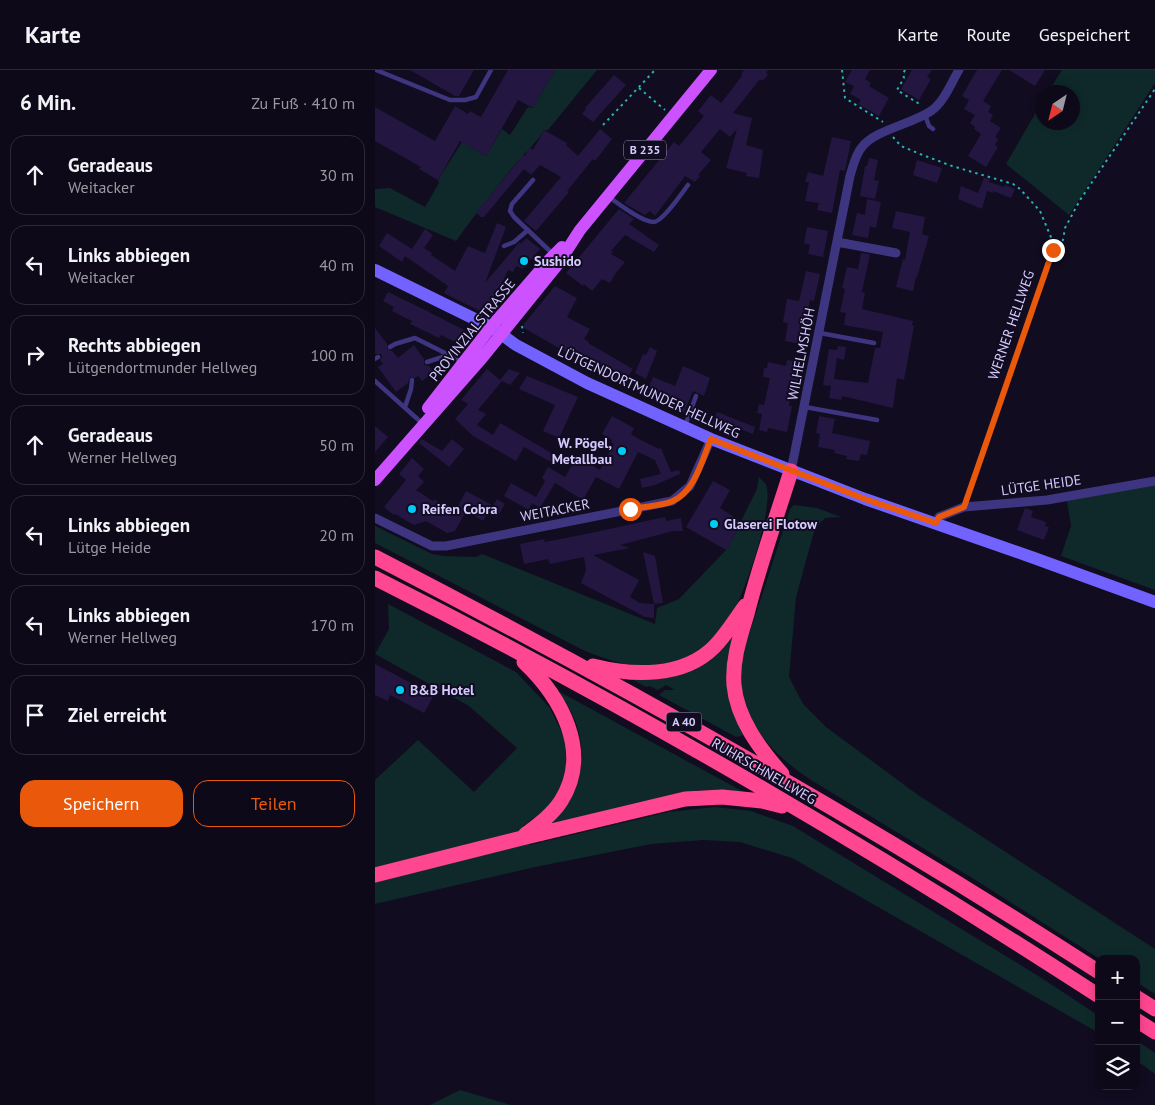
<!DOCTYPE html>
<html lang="de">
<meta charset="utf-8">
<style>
:root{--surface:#0d0918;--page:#161221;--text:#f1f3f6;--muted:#9a9aa2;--line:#2d2a37;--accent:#ea580c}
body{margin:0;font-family:"PT Sans",sans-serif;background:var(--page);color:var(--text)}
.controls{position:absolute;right:15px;bottom:15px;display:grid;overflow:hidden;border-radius:10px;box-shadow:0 2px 8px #0003}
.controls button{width:45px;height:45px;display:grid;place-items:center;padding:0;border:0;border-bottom:1px solid var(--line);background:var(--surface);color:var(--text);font:25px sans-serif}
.compass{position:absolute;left:660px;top:15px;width:45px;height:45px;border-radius:50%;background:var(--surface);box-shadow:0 2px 8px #0003;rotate:215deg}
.stop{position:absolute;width:15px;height:15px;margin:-11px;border:4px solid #ea580c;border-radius:50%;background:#fff}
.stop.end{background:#ea580c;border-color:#fff;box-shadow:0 1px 5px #0008}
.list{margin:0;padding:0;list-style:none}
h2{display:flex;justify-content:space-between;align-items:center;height:65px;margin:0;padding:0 20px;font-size:21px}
h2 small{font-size:16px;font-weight:400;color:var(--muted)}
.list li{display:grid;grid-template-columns:32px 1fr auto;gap:15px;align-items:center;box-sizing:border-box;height:80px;margin:0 10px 10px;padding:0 10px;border:1px solid var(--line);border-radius:15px}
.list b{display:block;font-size:19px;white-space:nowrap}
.list p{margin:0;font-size:16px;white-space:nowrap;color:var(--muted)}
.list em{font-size:16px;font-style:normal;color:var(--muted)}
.actions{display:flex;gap:10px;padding:15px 20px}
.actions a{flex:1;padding:11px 0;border:1px solid var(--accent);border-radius:15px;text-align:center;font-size:18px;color:var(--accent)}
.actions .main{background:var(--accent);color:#fff}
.icon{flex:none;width:28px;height:28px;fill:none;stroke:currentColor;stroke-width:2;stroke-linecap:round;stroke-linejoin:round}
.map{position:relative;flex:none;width:780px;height:1035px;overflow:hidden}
header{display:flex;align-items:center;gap:30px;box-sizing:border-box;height:70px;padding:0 25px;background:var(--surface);border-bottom:1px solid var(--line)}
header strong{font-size:24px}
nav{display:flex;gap:28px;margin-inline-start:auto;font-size:18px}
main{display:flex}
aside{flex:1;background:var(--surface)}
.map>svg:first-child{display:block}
</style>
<header>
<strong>Karte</strong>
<nav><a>Karte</a><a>Route</a><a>Gespeichert</a></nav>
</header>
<main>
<aside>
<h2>6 Min.<small>Zu Fuß · 410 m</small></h2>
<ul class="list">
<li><svg class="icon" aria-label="ahead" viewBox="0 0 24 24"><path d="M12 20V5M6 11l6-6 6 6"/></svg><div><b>Geradeaus</b><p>Weitacker</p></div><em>30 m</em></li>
<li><svg class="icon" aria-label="left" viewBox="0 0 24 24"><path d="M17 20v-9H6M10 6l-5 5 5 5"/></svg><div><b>Links abbiegen</b><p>Weitacker</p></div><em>40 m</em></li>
<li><svg class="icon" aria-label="right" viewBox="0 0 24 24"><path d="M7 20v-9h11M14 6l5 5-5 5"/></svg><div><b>Rechts abbiegen</b><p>Lütgendortmunder Hellweg</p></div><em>100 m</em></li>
<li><svg class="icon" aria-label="ahead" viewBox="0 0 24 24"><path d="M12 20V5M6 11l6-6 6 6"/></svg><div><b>Geradeaus</b><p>Werner Hellweg</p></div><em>50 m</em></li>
<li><svg class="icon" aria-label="left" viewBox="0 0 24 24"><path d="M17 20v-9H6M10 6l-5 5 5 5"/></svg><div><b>Links abbiegen</b><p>Lütge Heide</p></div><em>20 m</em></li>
<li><svg class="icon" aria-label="left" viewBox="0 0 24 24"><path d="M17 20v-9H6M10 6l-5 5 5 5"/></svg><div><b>Links abbiegen</b><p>Werner Hellweg</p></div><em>170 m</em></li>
<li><svg class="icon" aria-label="arrive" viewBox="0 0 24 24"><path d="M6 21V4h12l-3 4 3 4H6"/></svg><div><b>Ziel erreicht</b></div></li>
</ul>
<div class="actions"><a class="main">Speichern</a><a>Teilen</a></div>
</aside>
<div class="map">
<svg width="780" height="1035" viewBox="0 0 780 1035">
<rect width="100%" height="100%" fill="#110c20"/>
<path fill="#0f292a" d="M180,0H222L173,60H169C162,72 151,82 141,93C121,118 100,144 81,171L0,137V119L15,118L50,137L64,113L63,110L87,72L111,86L127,59L135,65L153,37L158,38Z
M687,0H780V13L694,145L631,94L667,32L668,52H698V22H673Z
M384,407C386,410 390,412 391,415C400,436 368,530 354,549C339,568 322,585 299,593C272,603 235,591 210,581L0,473V456L57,484L68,486L101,487L107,484L280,554L282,538L304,529L351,480L367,452V449L382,419Z
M780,414V520L686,486L696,456L692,431Z
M419,435L442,438L466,447L450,448L440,458L421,527L414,607L428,634L451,657L543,725L780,879V924L761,912V889H725L602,811L436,710C395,683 363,648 365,596C366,583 379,552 383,537C394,505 404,472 415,439Z
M13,534L141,602L175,638L191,671V697L186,718L174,737L148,756L155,775L294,742L340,737L376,741L418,756L665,907L724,946V963L417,788L365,772L328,770L276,774L160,797L0,834V710L43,670L99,722L142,678L94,636L0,584L14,559Z
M359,563L370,665L361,667L284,625L290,620H300L291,615L283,620L274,616L271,617L248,604L278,607Z
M185,622L376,726L352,721L323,720L174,756C212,718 218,668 185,624Z
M761,970L780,983V1004L761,990Z
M85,1020L136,1035H55Z"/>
<path fill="#231741" d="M35,0H99L84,26H80Z
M133,0H180L158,38L143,30L111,86L85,71L63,110L44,99L46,97L0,71V37L60,71L80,36L93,44L95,41L106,47Z
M369,0H393L391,3L393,5L387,11L385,9L358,43L377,48L371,75L388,80L384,108L371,106L372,103L351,98L362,59L355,67L345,59L326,82L336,90L323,105L325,106L320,112L310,106L280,146L275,141L270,145L249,133L299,72L304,76L329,46L323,41L336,25L346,33L367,6L366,5Z
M477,0H495L490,9L496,13L494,16L514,28L504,46L483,34L486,30L475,24L479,16L470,12Z
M537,0H557L552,7L556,9L544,30L526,19Z
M602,0H627L608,31L616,36L613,42L618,45L615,51L626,58L620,67L623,69L620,75L623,77L611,97L593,86L606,64L599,59L600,57L595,53L600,45L589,39L594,30L587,26Z
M634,0H670L660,16Z
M239,5L251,15L218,52L207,44L211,39L210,38Z
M225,59L237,69L220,91L218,89L192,121L194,122L161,161L149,151L186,107L165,95L156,105L149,99L109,147H106L101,143L148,85L150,86L154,78L158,80L169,60L192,73L191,75L203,86Z
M457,67L476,71L470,101L465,100L457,143L442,140L444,133L430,131L434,112H430L433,102L448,106Z
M494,88L503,90L499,110L504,111L500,129L485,126L490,96H492Z
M542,90L567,98L562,113L538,105Z
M609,108L614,109V112L629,117L630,115L640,119L636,128L618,121V123L612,121L607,139L583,129L586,116L603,123Z
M492,129L506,132L501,158L495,156L493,168L477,165L482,143L490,145Z
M244,139L259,149L254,154L284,175L279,182L250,165L236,181L238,182L236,184L250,192L240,204L235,213L227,209L217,221L209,214L208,216L191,203Z
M521,141L550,147L547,164L554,166L542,207H541L538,221L521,217L528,189L530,190L535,162L517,158Z
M122,153L131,157L110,213L142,175L145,172L146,174L151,168L165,179L148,199L141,196L138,202L133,200L113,242L109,243L69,223L73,216L30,186L27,192L4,176L12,163L37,179L50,159L58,165L49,178L57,183L56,185L80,201L93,176L110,183Z
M432,157L453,161L448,187L433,184L435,175L429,173Z
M486,183L495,184L487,222L490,223L487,239L538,251L537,255L539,256L529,310L522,308L518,338L467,326L466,330L454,328L456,316L448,315L454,279L462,280L463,276L471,277L469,290L462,288L459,309L493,313L500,278H505L508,262L469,255L471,243L465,242L470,219L467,218L472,197L483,199Z
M431,201L445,204L439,231L435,230L432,247L435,248L430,275L410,271L413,253L408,252L412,229L424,231Z
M180,216L202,228L192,247L215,259L209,269L214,272L213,273L258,299L248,315L149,258V254Z
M13,222L44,237L95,263L86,275L66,265L64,268L35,254L37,251L17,241L19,237L8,231Z
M0,258L12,274V279L17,281L23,288L39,275L49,289V295L54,296L59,302L47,311L43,306L40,308L35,307L33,313L21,322L3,297L8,294L5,290L7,287L6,284H0Z
M275,277L282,281L271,309L260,303L268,284L271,285Z
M412,290L427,293L421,318H417L414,336H417L412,362L393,358L392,362L384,360L387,344L382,343L384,334L389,335L395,308L388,307L389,298H392L393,292L411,296Z
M308,296L335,308L329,326L318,321L309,343L270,326L278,307L300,316Z
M112,299L125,310L134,299L145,303L135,315L127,311L103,340L111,344L102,355L118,365L125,353L180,385L176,392L149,377L141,391L98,366L80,349L93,334L86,330Z
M152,306L203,327L184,368L168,361L180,335L144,319Z
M342,342L380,357L378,364L362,358L360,365L337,355Z
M237,346L259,358L256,364L260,367L284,379L286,378L296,402L304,400L305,404L280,415L267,418L265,409L286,404L280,390L263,382L244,419L221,407L208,430L180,413L165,438L157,433L154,440L129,426L136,413L161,427L158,432L170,411L167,408L173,397L190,407L202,386L225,400L239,374L236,372L237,370L227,364Z
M444,346L460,349L457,363L495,371L492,385L486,384L484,391L471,389L472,386L459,383L460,380L443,377L445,364L441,363Z
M0,356L13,367L0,382Z
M47,369L67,381L77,369L89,379L74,397L44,373Z
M37,388L49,399L43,406L49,412L41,420L58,431L59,429L66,433L64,437L78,445L91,421L117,435L108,451L91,441L80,461L72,463L51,451L39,455L20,444L19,445L9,437L31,410L24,404Z
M338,411L355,420L345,438L367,452L351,480L311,457Z
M122,429L130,434L122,447L114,443Z
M650,438L658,441L656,447L671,452L670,456L674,457L669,470L642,460Z
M290,447L291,451L306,448L308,461H298L245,475L255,478L218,485L264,510L255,527L265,533L279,534V548L270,547L206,513L211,500L209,487L175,494L173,489L149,494L145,474L169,469L170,472L206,465Z
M268,482L280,486L288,533L279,534Z
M0,594L59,625L49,643L15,625L13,631L0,625Z"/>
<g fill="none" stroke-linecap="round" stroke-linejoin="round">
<path stroke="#2ab1b4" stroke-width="2" stroke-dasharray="2.5 4" stroke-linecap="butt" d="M467,0L470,28L508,52
M530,0L528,4L529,8L522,20L546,35
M264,18L290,40
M228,55L280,0
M518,67L526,76L545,84L577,96L638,114L645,119L665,141L678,172V180L592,428
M678,180L683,176L688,170L690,158L705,130L780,19
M147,256L148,263"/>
<path stroke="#3e3580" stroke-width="4.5" d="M1,0L75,30H90L101,27L116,0
M550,45L554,56L558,59
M158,110L137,134L135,141L139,147L178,184
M234,127C244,134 267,152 279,152C288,151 307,123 313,115
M129,176L139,172L153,160
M445,263L499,273
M15,277L20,274L40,268L86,291
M0,289L3,287
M52,292L74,285
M0,311L48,354
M30,337L36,319L37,310
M430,337L502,350
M310,356L321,326"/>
<path stroke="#3e3580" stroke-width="9" d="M462,172L521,183
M416,401L475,106C478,97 480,85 487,77C500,60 537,54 556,41C569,32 576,13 584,0
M0,448L57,476H71L297,431L315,416L336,369
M561,453L564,447L589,437L672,430L780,411"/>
<path stroke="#7262ff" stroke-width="12" d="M0,200L116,257L141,275L212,313L336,369L490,429L659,488L780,532"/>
<path stroke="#cc52ff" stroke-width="12" d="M53,338L116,257L175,189L187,177
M0,410L107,288L183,194L205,160L336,0"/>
<path stroke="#ff4690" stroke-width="15" d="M0,487C248,615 490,751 724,902
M0,508C249,633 490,774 724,926
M149,592C186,627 217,682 186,731C177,745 163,755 150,765
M218,596C258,606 308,608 339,577C351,565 360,550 370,536
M407,704C385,679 362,649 359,615C357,590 365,567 372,544C384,496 401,449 416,401
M0,805L147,768L310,729L347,727L387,731L407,736
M761,927L780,939
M761,950L780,962"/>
</g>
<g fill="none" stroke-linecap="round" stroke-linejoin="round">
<path stroke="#ea580c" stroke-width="6" d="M255,439C267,437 287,436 298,431C320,421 327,390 336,369L490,429L561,453L564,447L589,437L678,180"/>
</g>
<g fill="#00caf6" stroke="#110c20" stroke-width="2">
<circle cx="149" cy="191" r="5"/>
<circle cx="247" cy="381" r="5"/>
<circle cx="37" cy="439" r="5"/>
<circle cx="339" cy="454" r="5"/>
<circle cx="25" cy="620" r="5"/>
</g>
<g text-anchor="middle" stroke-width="4" stroke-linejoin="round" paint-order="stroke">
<g fill="#110c20" stroke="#9a92bc" stroke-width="1">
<rect x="249" y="70.5" width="42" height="19" rx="4"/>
<rect x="291.5" y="642.5" width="35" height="19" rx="4"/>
</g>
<g font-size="12" font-weight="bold" fill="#d5cbff">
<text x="270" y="84">B 235</text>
<text x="309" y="656">A 40</text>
</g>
<g font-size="14" font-weight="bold" fill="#d5cbff" stroke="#110c20" text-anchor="start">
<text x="159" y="196">Sushido</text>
<text x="237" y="378" text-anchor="end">W. Pögel,<tspan x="237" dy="16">Metallbau</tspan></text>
<text x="47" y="444">Reifen Cobra</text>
<text x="349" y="459">Glaserei Flotow</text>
<text x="35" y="625">B&amp;B Hotel</text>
</g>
<g font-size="14" fill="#d5cbff" stroke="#110c20">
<text transform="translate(636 255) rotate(-71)" y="5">WERNER HELLWEG</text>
<text transform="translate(97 260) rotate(-51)" y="5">PROVINZIALSTRASSE</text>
<text transform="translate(426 284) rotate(-79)" y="5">WILHELMSHÖH</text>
<text transform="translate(274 322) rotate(25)" y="5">LÜTGENDORTMUNDER HELLWEG</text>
<text transform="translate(666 415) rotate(-8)" y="5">LÜTGE HEIDE</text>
<text transform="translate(180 440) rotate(-11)" y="5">WEITACKER</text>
<text transform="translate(389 701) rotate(30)" y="5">RUHRSCHNELLWEG</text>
</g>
</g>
</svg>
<div class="controls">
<button>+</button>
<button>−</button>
<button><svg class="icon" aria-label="layers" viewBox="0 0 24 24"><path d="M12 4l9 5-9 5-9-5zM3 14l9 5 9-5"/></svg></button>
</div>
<svg class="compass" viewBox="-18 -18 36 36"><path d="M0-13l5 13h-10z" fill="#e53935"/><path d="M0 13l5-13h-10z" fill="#9a9aa2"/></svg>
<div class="stop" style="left:255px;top:439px"></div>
<div class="stop end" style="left:678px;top:180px"></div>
</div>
</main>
